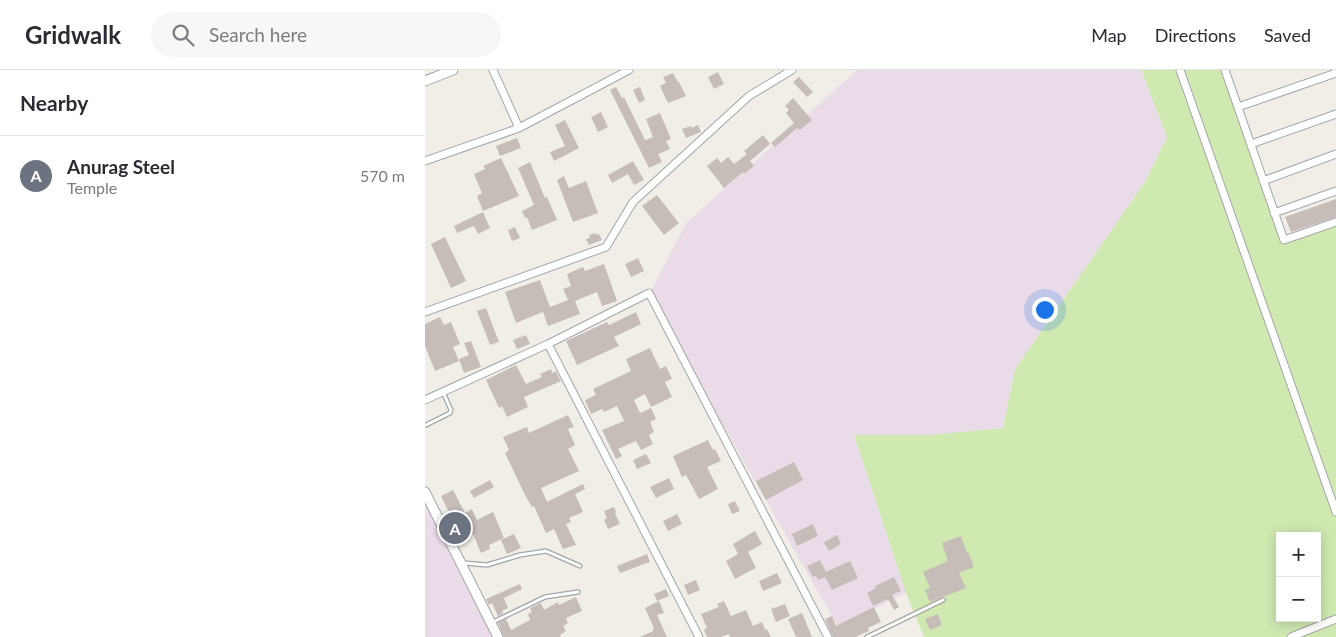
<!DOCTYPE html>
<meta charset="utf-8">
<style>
:root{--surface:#fff;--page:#f7f7f7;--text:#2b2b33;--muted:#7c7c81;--line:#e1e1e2;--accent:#111827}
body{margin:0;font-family:Lato,sans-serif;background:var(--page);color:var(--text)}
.controls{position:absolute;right:15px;bottom:15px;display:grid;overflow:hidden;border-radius:0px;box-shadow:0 2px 12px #0003}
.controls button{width:45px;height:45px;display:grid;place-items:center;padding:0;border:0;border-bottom:1px solid var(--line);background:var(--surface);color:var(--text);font:25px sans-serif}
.you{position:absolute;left:619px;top:239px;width:18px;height:18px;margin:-12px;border:4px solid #fff;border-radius:50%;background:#1a73e8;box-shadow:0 0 0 8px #1a73e833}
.badge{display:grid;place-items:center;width:32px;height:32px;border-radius:50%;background:var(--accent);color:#fff;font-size:16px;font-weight:700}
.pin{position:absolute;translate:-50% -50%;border:2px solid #fff;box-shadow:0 1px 5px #0006}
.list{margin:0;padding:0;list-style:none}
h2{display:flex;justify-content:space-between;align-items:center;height:65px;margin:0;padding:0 20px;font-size:21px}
h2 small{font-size:16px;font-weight:400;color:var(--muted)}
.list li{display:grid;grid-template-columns:32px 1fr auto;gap:15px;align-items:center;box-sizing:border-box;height:80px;padding:0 20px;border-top:1px solid var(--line)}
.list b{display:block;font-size:19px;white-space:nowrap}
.list p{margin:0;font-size:16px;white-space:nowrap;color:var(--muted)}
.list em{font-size:16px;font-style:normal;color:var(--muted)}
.icon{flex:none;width:28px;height:28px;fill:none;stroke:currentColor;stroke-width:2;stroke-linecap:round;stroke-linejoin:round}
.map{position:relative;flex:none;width:911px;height:567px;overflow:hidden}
header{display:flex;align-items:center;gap:30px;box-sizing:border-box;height:70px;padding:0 25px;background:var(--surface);border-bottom:1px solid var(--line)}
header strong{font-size:24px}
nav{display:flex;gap:28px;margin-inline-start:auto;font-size:18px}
.search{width:350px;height:45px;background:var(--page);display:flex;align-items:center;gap:12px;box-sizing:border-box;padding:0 18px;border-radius:28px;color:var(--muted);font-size:19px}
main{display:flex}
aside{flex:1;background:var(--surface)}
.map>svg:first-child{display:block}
</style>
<header>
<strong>Gridwalk</strong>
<div class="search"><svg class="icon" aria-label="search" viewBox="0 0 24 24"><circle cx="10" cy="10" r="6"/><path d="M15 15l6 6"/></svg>Search here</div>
<nav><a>Map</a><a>Directions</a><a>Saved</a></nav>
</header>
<main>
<aside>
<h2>Nearby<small></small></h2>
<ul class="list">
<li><span class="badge" style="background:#6b7280">A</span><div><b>Anurag Steel</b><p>Temple</p></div><em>570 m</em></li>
</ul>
</aside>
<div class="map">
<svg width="911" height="567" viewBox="0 0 911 567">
<rect width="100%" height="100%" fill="#f1eee8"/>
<path fill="#eadbe8" d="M432,0H716L742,67L720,112L590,299L578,358L506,365L429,366L481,523L413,557L224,225L261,153Z
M0,420L73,567H0Z"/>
<path fill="#d0e9b1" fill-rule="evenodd" d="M716,0H797L858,173L911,156V567H499L481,523L429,365H506L578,358L590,299L720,112L742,67ZM855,466H892V548H855Z"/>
<path fill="#c6bdb8" d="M293,2L299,14L289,19L283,7Z
M248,3L253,12H254L261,26L243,33L235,16L241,13L238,7Z
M374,7L388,22L382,27L368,12Z
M191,17L197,28L199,27L220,70L228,67L221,49L235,43L246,69L241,71L245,79L233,84L237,92L224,98L185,20Z
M215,17L220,30L214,33L208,20Z
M368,28L387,50L375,60L372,58L350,77L346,73L369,53L361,43L364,40L360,36Z
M176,42L183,57L173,62L166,47Z
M140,50L154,78L129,91L125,82L140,76L130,55Z
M273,55L276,62L261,68L257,59L266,56L267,58Z
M338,65L345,74L325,91L329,96L319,104L318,102L299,118L282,96L292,88L296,93L303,87L309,94L322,84L319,81Z
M92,68L96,78L75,86L71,76Z
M76,88L94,126L58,141L52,126L57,123L49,104L60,99L58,96Z
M208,91L219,110L209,115L203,104L187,113L183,105Z
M105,92L120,128L122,127L132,150L107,160L102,147L100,148L97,141L109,135L93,98Z
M139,106L144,118L161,111L173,143L148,152L132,110Z
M232,125L254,153L239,165L217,136Z
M911,129V147L866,162L860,147Z
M58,142L65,158L53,164L49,156L32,163L29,156Z
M90,157L95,168L87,171L83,160Z
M171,163V165L174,164L177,170L164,175L161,169L165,168L164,165Z
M20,167L41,211L26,218L6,174Z
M213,188L219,201L206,207L200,194Z
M179,194L192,231L177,236L172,222L150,231L155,244L123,256L118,242L91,253L80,222L115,210L125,237L143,230L138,219L146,216L142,204L158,197L160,201Z
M61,238L74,272L65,275L52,241Z
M211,242L216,254L189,267L194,276L152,295L141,271L182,252L184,255Z
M15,247L19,255L26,252L35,274L28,277L34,291L10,301L0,276V254Z
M101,265L105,274L92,279L88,270Z
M46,271L56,297L39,303L34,289L44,285L39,273Z
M225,278L235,299L241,296L247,309L240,312L247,327L226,337L220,324L209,330L215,343L226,338L231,349L225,352L229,362L224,365L228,374L216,380L211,371L193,379L197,386L191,389L177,360L199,351L192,336L179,342L177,339L166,344L160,330L171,325L168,319L206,301L201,289Z
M91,295L101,314L117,307L115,304L126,299L127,303L131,301L136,311L99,327L103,337L82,347L77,336L74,338L61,310Z
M143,345L149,357L143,359L150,375L143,379L154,401L116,418L122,432L158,414L160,419L150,424L158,442L144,448L146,452L141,454L151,475L138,479L129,459L121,463L109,436L107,437L100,425L80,383L84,380L78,367L102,357L104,363Z
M283,370L288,380L290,379L296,391L282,397L293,419L274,429L261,405L257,407L248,386Z
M221,384L226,393L212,399L208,390Z
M369,392L378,410L341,430L331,411Z
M244,408L249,419L231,428L225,417Z
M65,410L69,417L49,428L45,421Z
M28,420L40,443L47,439L52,450L68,442L79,468L64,475L65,479L56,483L48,464L44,466L30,439L24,442L16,426Z
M310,431L315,441L307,444L303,434Z
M189,437L191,442L190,443L195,454L183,459L179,450L182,448L179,441Z
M252,444L257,454L243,461L238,451Z
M388,454L393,466L372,476L367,464Z
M330,461L337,474L323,482L331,498L310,509L301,491L313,484L308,474Z
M89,464L96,478L82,484L76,470Z
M412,465L416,474L404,481L399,472Z
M536,466L542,483L543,482L549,497L534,503L541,518L505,532L500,520L505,518L498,502L523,491L517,473Z
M222,484L225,492L195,503L192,496Z
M395,490L401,502L425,491L433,508L407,520L400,507L393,510L391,506L388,507L382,496Z
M352,503L357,513L338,521L334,511Z
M469,507L476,521L467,525L474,537L469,540L463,529L448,536L442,523L451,518L450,516Z
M271,510L275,520L263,525L259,515Z
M95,514L97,519L79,528L83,538L77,541L78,543L73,546L67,533L64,535L61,529Z
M241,519L244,526L232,531L229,524Z
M151,527L157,541L141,548L143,553L138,556L141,561L135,565L136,567H79L73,553L81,549L86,560L105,550L103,544L107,542L105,538L116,533L119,540L133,532L134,535Z
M234,531L239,543L232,545L242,567H215L228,561V559L229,558L220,538Z
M299,531L306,546L321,540L328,556L337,552L340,560L342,559L346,567H305L304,564L296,567H282L279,560L282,558L276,544L294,537L292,534Z
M360,534L365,546L351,552L346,539Z
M449,537L456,552L443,558L444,561L430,567H408L400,549L407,546L411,556Z
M377,543L387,567H371L363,549Z
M513,544L517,555L505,560L500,549Z"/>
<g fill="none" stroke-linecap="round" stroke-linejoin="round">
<defs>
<path id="service" d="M1,355L25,343L26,340L18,322
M39,493L62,495L95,485L121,481L155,496
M66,553L120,527L153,522
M442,567L518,530"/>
<path id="minor" d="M68,0L94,58
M755,0L911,442
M800,0L859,170L911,152
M813,37L911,3
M826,74L911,44
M0,91L94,58L204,0
M838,111L911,84
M849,143L911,121
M0,242L181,177L208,132L324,26L367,0
M123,274L274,567
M0,330L123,274L224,223L403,567
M866,567L911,549"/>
<path id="tertiary" d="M0,11L28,0
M0,422L73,567"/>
</defs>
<use href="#service" stroke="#a5a5a5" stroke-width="5.5"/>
<use href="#minor" stroke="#a5a5a5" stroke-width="9"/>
<use href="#tertiary" stroke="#a5a5a5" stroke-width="11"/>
<use href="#service" stroke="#fff" stroke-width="3"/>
<use href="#minor" stroke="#fff" stroke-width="7"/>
<use href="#tertiary" stroke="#fff" stroke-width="9"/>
</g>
</svg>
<div class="controls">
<button>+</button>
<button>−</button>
</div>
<div class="you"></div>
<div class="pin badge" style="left:30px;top:458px;background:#6b7280">A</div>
</div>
</main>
